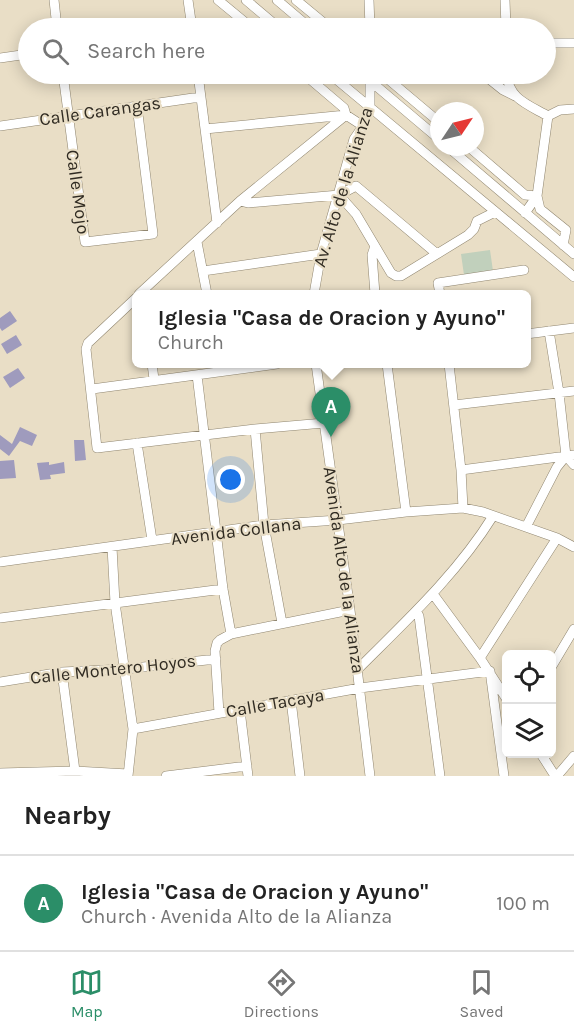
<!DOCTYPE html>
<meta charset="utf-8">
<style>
:root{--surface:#fff;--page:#f2f2f2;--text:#222;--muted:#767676;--line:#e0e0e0;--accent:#2b8e68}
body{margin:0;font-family:Karla,sans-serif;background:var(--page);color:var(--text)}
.controls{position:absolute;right:18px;bottom:18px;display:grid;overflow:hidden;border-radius:9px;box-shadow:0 3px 15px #0003}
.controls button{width:54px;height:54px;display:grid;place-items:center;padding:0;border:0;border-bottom:2px solid var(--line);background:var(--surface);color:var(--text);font:30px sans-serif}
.compass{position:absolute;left:430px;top:102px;width:54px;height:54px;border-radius:50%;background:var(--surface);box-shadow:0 3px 15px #0003;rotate:55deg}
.you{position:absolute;left:231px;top:480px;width:21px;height:21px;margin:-15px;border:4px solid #fff;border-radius:50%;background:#1a73e8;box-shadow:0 0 0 9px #1a73e833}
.badge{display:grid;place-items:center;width:39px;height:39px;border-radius:50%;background:var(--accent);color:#fff;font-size:20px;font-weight:700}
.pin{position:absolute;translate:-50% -50px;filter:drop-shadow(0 2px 3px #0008)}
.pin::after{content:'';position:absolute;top:32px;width:21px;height:18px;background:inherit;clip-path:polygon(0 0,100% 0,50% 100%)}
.popup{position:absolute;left:132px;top:290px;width:399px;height:78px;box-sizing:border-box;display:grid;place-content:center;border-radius:9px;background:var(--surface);filter:drop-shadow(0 2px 4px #0005);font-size:20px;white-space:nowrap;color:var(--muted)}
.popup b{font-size:22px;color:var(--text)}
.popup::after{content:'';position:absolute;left:50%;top:100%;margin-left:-12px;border:12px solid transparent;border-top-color:var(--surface)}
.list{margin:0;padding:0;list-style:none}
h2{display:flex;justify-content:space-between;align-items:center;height:78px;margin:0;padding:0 24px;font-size:26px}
h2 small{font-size:20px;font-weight:400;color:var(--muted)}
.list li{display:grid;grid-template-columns:39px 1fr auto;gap:18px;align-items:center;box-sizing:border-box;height:96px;padding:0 24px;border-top:2px solid var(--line)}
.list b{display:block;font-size:22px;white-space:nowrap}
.list p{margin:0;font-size:20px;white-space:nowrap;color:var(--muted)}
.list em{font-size:20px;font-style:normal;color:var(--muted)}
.icon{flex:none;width:33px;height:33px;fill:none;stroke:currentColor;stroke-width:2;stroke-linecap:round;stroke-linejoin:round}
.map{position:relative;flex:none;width:574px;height:776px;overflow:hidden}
.search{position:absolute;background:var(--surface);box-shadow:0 3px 15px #0003;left:18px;right:18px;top:18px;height:66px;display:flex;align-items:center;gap:15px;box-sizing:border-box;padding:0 21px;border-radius:33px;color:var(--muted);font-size:22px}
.sheet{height:174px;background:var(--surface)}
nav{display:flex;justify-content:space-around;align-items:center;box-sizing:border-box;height:84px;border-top:2px solid var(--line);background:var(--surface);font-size:16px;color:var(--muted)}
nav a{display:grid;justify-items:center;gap:3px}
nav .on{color:var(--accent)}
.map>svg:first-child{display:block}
</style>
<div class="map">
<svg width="574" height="776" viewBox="0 0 574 776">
<rect width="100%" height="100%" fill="#e9dec6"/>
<path fill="#c1d0bc" d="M490,250L493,271L464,275L461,254Z"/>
<path fill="#9f9bbd" d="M10,311L17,321L2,331L0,328V318Z
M16,335L22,345L7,354L1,344Z
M18,368L25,378L10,388L3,377Z
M20,427L37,435L32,446L20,441L9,456L0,449V435L12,444Z
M74,440H84L86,460L75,461Z
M14,460L16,478L0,479V461Z
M49,462V465L64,462L65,473L50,475L51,479L40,480L37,463Z"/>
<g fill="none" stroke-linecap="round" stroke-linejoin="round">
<defs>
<path id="minor" d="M54,0L57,28
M188,0L192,28
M218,0L252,28
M246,0L279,28
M277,0L310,28
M296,0L330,28
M369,0L370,28
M505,0L506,28
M546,43H574
M0,58L28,54
M63,74L85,242L153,234L137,106
M198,74L217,223
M330,74L574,277
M362,74L439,139
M382,74L439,122
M483,74L503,90L515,96
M507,74C508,99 529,105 548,116
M548,116L537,196L540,209L566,230L563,245
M548,116L560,110L574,109
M0,126L200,97
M205,129L346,115L344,108L304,74
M448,147L574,254
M469,147L525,195L537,196L525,213
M339,195L356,214L391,273L396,276H401L468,235L474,229L477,221L495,212
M240,201L248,203L339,195L356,186L437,254
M197,242L207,294
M203,271L321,254
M139,294L240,201L346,115L363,126
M314,294L321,254L354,139L363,126L370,108V74
M375,294L372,255L375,246
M440,294L438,283L524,270
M136,298L88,343L86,349L97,448L255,429L324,423
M549,331L559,393L566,456L574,465
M526,334L574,328
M152,364L154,379
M316,364L350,610L370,776
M387,364L406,512
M449,364L461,470L463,508
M197,375L223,589L231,634
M92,389L277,364
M454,405L574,391
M255,429L264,525L282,623
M137,443L152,540
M461,470L574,455
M526,527L557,467L566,456
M112,547L115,603L133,729L128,776
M0,562L264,525L338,520L406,512L463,508L483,512L557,538L574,547
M433,594L480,658L506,698
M416,611L419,616L440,776
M0,618L223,589
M480,658L557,538
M552,666L574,629
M358,669C406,621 457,574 493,516
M62,672L75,771
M0,682L62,672L125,669L216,659
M291,700L300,776
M240,710L248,776
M219,713L215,651L217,643L220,640L231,634L350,610
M133,729L360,688L490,671L504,776
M541,754L555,776
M0,773L75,771L128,774
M166,776L247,766
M557,776L574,756"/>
</defs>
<use href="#minor" stroke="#908670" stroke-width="10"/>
<use href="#minor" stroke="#fff" stroke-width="9"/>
</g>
<g text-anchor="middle" stroke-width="4.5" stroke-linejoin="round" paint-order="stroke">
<g font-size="18" fill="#302b22" stroke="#e9dec6">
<text transform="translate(100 111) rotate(-8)" y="6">Calle Carangas</text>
<text transform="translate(343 187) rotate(-73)" y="6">Av. Alto de la Alianza</text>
<text transform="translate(78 192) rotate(82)" y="6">Calle Mojo</text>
<text transform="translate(236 531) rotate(-7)" y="6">Avenida Collana</text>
<text transform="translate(344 570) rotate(82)" y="6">Avenida Alto de la Alianza</text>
<text transform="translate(113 669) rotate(-6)" y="6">Calle Montero Hoyos</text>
<text transform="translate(275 703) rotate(-10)" y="6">Calle Tacaya</text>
</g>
</g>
</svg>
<div class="controls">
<button><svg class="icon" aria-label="locate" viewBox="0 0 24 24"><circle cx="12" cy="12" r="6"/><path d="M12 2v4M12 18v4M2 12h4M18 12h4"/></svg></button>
<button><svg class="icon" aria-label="layers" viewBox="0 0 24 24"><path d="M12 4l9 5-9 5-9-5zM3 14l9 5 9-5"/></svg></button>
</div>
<svg class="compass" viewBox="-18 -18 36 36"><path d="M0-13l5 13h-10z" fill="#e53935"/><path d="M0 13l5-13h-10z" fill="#767676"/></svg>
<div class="you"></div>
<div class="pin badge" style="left:331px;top:437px">A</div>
<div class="popup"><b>Iglesia &quot;Casa de Oracion y Ayuno&quot;</b>Church</div>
<div class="search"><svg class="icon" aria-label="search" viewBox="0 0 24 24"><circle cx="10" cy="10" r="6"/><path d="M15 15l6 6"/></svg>Search here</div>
</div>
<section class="sheet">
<h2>Nearby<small></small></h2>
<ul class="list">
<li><span class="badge">A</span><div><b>Iglesia &quot;Casa de Oracion y Ayuno&quot;</b><p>Church · Avenida Alto de la Alianza</p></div><em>100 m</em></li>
</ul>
</section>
<nav>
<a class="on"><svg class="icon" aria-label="map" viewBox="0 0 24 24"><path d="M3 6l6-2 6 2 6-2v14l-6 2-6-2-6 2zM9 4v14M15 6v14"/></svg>Map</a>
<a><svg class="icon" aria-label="directions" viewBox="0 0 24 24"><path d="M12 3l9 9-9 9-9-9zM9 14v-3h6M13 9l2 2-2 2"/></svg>Directions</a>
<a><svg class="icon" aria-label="saved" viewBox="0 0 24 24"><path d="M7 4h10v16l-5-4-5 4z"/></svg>Saved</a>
</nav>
